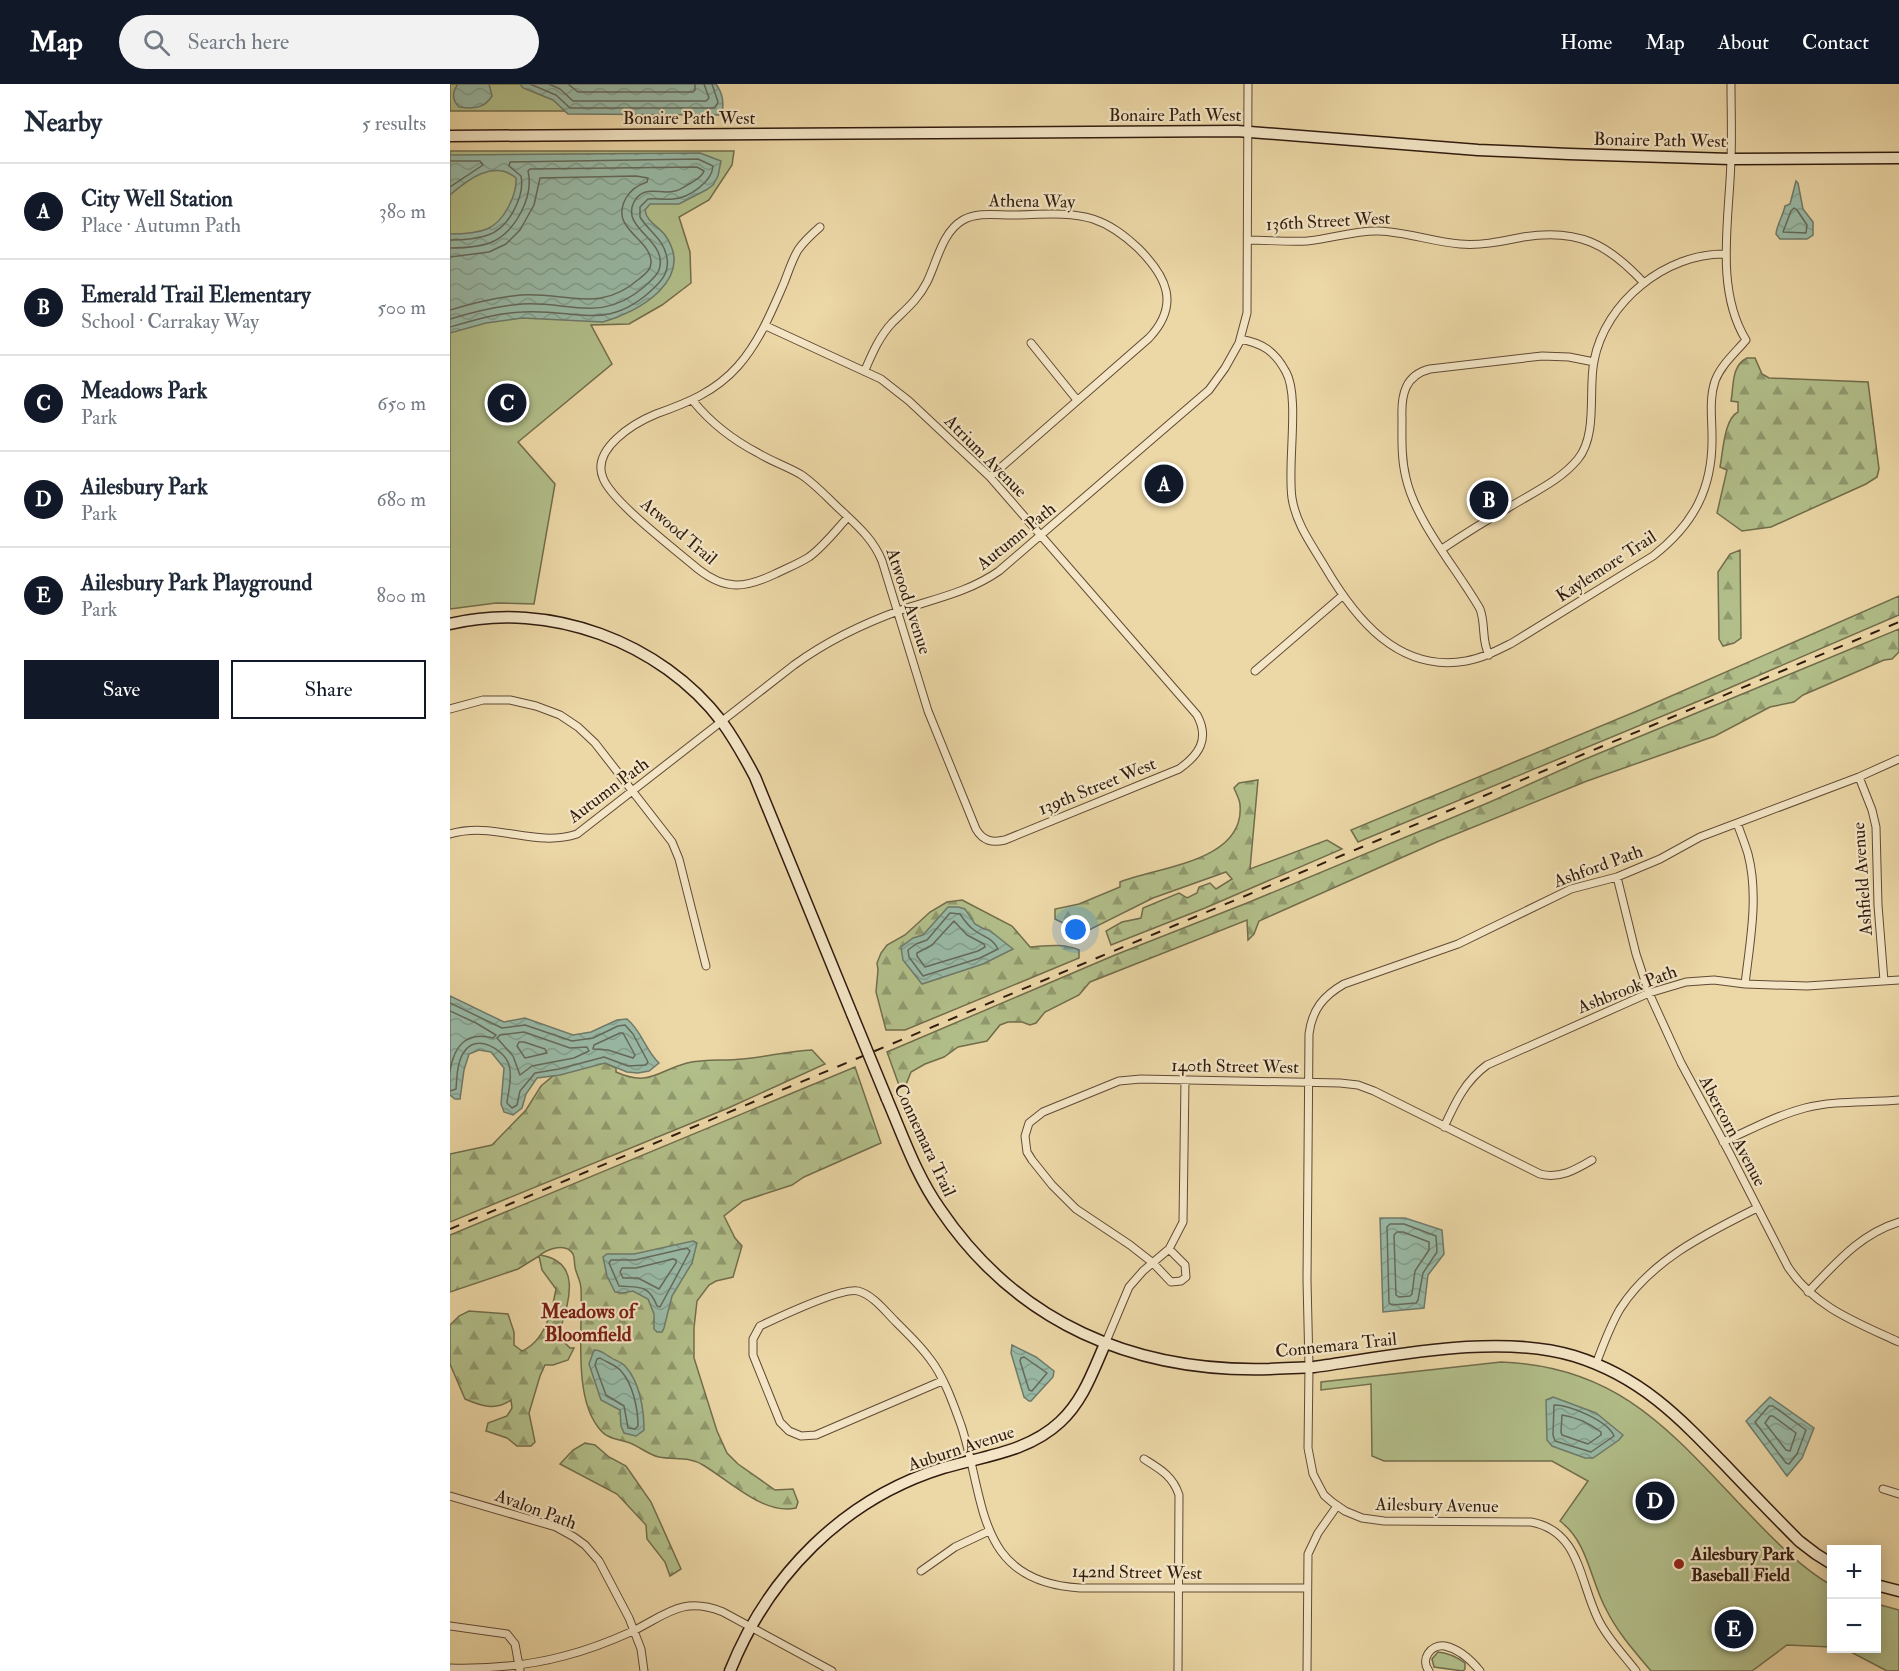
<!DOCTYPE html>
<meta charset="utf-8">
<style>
:root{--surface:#fff;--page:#f2f2f3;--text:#1f2937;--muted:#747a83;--line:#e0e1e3;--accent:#111827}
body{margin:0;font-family:"IM FELL Double Pica",serif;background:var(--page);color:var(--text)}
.controls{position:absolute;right:18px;bottom:18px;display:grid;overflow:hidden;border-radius:0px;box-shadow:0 3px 15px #0003}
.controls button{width:54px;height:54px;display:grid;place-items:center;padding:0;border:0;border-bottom:2px solid var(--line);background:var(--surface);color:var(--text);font:30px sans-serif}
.you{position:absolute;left:626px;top:846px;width:21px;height:21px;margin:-15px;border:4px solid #fff;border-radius:50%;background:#1a73e8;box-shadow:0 0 0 9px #1a73e833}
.badge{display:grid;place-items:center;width:39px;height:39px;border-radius:50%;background:var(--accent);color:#fff;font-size:20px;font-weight:700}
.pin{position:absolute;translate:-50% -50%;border:3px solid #fff;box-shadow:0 2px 6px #0006}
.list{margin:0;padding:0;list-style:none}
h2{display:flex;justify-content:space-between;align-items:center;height:78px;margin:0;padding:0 24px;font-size:26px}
h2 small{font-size:20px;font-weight:400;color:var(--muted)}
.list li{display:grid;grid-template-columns:39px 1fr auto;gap:18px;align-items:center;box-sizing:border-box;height:96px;padding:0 24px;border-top:2px solid var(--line)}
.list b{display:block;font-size:22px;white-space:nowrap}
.list p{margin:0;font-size:20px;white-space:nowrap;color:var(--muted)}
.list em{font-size:20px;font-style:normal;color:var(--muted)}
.actions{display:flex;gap:12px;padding:18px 24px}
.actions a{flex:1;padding:14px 0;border:2px solid var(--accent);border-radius:0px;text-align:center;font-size:21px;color:var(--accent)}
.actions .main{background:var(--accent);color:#fff}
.icon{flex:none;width:33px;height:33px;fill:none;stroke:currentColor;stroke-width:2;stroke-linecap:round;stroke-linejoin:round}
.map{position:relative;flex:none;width:1449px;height:1587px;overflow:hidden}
header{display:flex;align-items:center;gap:36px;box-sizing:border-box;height:84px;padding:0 30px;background:var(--accent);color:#fff}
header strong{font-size:28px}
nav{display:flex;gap:33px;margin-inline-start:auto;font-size:21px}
.search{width:420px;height:54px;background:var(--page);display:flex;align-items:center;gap:15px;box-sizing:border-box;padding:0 21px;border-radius:33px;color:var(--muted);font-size:22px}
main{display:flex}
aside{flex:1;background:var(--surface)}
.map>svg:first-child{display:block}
</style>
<header>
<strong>Map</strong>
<div class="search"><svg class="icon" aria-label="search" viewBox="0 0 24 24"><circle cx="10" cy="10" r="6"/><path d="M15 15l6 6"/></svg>Search here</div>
<nav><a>Home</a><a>Map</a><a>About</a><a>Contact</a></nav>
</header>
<main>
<aside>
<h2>Nearby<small>5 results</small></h2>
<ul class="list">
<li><span class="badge">A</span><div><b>City Well Station</b><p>Place · Autumn Path</p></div><em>380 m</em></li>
<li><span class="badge">B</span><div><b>Emerald Trail Elementary</b><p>School · Carrakay Way</p></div><em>500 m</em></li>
<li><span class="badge">C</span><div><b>Meadows Park</b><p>Park</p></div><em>650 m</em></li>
<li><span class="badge">D</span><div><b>Ailesbury Park</b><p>Park</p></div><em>680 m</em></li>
<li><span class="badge">E</span><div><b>Ailesbury Park Playground</b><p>Park</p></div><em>800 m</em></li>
</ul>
<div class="actions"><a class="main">Save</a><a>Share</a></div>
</aside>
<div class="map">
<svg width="1449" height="1587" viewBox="0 0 1449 1587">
<defs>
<pattern id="forest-firs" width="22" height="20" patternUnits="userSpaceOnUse" patternTransform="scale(1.5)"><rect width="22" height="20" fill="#b2bf8a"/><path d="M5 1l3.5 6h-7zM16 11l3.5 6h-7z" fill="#919a6f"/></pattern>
<pattern id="water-waves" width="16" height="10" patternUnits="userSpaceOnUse" patternTransform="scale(1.5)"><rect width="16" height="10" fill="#99baa7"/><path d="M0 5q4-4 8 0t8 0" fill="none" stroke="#849f8f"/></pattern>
</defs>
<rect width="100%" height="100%" fill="#ecd7a6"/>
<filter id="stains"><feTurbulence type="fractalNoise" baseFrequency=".00333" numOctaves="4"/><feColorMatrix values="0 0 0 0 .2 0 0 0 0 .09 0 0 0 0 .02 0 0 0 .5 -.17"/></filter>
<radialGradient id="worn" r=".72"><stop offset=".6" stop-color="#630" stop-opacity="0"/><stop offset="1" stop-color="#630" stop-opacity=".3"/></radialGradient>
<path fill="url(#forest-firs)" stroke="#726d4c" stroke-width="1.5" d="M1297,274H1305L1312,290L1319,294L1418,298L1429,385L1427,393L1416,400L1321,443L1292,447L1267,429L1277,386L1270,383C1273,368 1274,335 1288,328V318L1281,317C1284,301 1281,282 1297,274Z
M1290,466L1291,554L1284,559L1273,562L1269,555L1268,488L1280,470Z
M1449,512V531L1256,614L908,758L901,746L1187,627Z
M1449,545V568L1442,575L1434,576L1353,611L1344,618L1320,623L1265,652L1137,697L989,757L809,837L804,850L798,856L797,836L640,898L629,911L595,928L586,939L580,941L572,938H558L550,941L537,957L508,963L494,973L475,980L461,988L455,1003L450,1004L437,968L665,871L797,819L1040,718L1133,676Z
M808,696L800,785L877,756L892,765L755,824L661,861L656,847L672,838L691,834L693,824L729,809L737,814L747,809L749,803L760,799L766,805L782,795L776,788L703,814L633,849L605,835V825L629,820L670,803V798C707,783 795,778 790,721C790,716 786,709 784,704L789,699Z
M512,816L562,842L580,863C597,862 613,859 629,866V874L455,946H436L426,908L428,886L427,879L431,869L437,861L455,851L480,828L497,818Z
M362,966L375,980L276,1025L0,1138V1070L42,1061L76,1026L91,1002L103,992L146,980L155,979L166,984V988C199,1003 207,987 237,979C255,975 274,977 293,975C316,973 338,967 362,966Z
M405,983L431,1059L354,1093L342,1101L293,1117L274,1132L285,1154L292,1162L283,1193L266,1197L259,1201L247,1217L244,1244V1274L267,1347L277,1369L288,1380L325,1406L343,1405L348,1418L346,1424C313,1431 280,1397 253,1381C239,1372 225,1376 209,1373C199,1371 190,1363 180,1359C173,1356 165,1356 158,1352C155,1351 151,1347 148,1343C123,1311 133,1243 131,1205C131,1197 126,1190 125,1183C124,1178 125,1174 123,1170C116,1158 98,1165 90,1171C134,1178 118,1220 109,1249L113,1257L120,1264H124L118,1276L103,1281H95L90,1292L79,1329L85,1358L81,1362H67L57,1354L36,1347L38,1339L57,1332L62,1324L61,1316C46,1327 31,1322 15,1315L0,1280V1241L9,1232L19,1227L58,1230L64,1248V1261L72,1267C95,1257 102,1227 106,1205L92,1186L89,1172L68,1185L0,1208V1151Z
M135,1359L145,1361L159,1373L176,1382L201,1418L231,1485L220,1492L215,1478L197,1455L196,1441L167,1410L110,1380L123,1366Z"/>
<path fill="#b2bf8a" stroke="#726d4c" stroke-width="1.5" d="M0,0H201L205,27H0Z
M0,67H284L282,81L259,116L229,133L240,168L241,199L212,221L179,240L141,241L162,280L68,358L105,400L84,520L46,519L0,525Z
M1051,1278C1173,1282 1225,1353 1303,1434C1327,1459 1353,1485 1381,1501V1563L1337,1561L1302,1587H1201C1185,1568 1168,1549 1157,1527C1140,1497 1139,1459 1110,1437L1138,1397L1102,1377H934L922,1372L921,1300L871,1306V1298Z
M1427,1520L1449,1526V1587H1437L1395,1565L1426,1564Z
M988,1568C998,1569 1007,1573 1015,1579V1585L1013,1587L984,1583L982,1575Z"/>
<path fill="url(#water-waves)" stroke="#6f7a6a" stroke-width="1.5" d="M8,0H39L42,12C34,25 23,25 9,23C2,16 2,8 8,0Z
M70,0H266C273,10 274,18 272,31L118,30L103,16L73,4Z
M250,69L271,77L268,92L263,101L256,106L229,120H200L195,126C196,137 209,143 215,151C246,195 189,228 153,238L72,234L36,239L0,249V150C11,150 27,149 37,145C54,138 67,111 66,94C44,75 17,96 0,111V71Z
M1346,97L1348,99L1353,125L1363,138V151L1357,155H1330L1326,150C1327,140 1333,132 1335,122L1340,120Z
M498,823H508L515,825L525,840L534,845L539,846L563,865L533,880L472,900L453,876L451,863L463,854L473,851Z
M0,912L54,938L75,934L123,951L141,948L167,936L177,935C192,947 195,966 209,979L199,987L188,989L177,988L155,979L110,991L87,994L76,1010L72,1024L63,1031L54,1028L51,1020L54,984L41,968L29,966L19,970L14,986L10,1015H5L0,1011Z
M930,1134H955L992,1146L994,1170L978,1191L974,1224L933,1228Z
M243,1157L247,1159L242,1179L222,1212L214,1244L212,1248H207L204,1245V1230L198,1215L183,1207L173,1209L165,1208L157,1192L153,1173L157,1170H184Z
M562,1261L586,1273L604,1287L603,1293L581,1317H579L574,1313L561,1269Z
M144,1266C152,1266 154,1270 160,1273C166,1277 172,1278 176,1283C190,1299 194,1326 194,1346L186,1352L174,1349L171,1342L170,1326L151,1316L139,1280Z
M1103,1313L1146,1329L1173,1351L1169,1356L1143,1374H1135L1102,1362L1097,1356L1096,1316Z
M1320,1313L1364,1344L1352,1374L1337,1392L1296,1337Z"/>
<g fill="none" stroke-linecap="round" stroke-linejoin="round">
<path stroke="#656a5b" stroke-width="1.5" d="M80,0L106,11L120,24H265L268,18L262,0
M99,0L110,5L123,17H256L259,14L254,0
M118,0L128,8H243L245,6V0
M0,77H30L33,81L0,103
M1344,124L1347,126L1357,141L1356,149L1333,148L1341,127Z
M0,156C12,156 27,155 38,151C59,144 75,112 71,92L59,82L60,78L248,75L263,82C262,98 239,114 223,115C215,116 207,114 198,115L190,123V133C199,148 214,155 217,174C219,186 214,194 206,202C158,250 127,224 72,228C47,229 24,236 0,243
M0,164C12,164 30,163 42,158C66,147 84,112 78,87L80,85L247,83L254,87C252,93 247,95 241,99C236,101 231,106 225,107C210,111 194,100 184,118C170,145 219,156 209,186C207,192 199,198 194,203C150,240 120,217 72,220C47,222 23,228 0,235
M0,173L39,168L56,160L70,146L84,121L90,94L186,92L198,94L197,98C188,101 181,105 176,114C159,145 199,153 201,177C202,185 195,190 189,195C149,230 117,208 71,211C47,213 23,219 0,226
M500,829L510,830C514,836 518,842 524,846C533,853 543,854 548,865L530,874L473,892L459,873L458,866L466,860L477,856Z
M504,837L517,851L534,860L535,863L528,867L475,883L467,872V869L482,861Z
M0,919L52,944L75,941L122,957L143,954L168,942L175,941L183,950L198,978L196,981L178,982L154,973L109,985L85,989L70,1007L67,1021L62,1024L57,1019C58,1008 63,993 59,981C54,965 26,949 14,968C7,978 7,993 6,1005L0,1007
M0,927L26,939L46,951L43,954C16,947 4,962 0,987
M74,948L120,964L137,963L139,967L124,974L82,982L70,991L63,972L47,954L50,951Z
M170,949H173L185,971L183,974L158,966L143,965L144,961Z
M69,958H74L95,965L97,969L75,974L67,962Z
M940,1140H954L986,1152L987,1168L973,1189L968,1216L966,1219L942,1221L939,1219L937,1143Z
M947,1148H953L979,1158V1166L965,1187L962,1210L960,1212L949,1213L946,1211L944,1151Z
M237,1164L240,1167L210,1223L207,1222C198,1199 188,1204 169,1202L159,1179L161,1176H185Z
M223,1175L226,1176V1179L209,1205L188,1194H173L170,1188L172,1184H186Z
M574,1273L597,1289L582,1307L579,1306L570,1277L571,1274Z
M150,1274C156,1278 166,1281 171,1287C183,1300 188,1325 188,1342L185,1345L178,1344L174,1322L156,1311L145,1281L147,1275Z
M1104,1321C1120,1321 1158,1337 1164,1352L1141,1368L1105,1357L1103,1351Z
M1319,1322H1323L1356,1346L1347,1370L1339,1380L1336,1379L1305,1338Z
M1112,1331C1126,1333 1139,1339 1151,1348V1351L1138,1360L1112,1351L1111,1348Z
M1320,1332H1323L1346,1349L1340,1367L1336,1366L1315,1339Z"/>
<defs>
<path id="street" d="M370,143C362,150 354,157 348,166C342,176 338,189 334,199C321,229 309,258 288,282C265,308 237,319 206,330C184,339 141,365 153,394C162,418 226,466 248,485C276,507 295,504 325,490C337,484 348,480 359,473C374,462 386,446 398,433
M798,156C817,156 837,158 857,157C881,155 905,146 929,147C957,148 983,158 1010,160C1031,162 1053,157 1073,153C1128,144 1158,160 1194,199
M790,255C812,259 825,267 836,288C850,313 837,381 842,414C846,440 862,461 875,483C905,534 948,589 1016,577C1033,574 1048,566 1062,559L1203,472C1244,440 1263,404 1262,352C1262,334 1259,315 1265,297C1271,281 1285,269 1296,256C1264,204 1280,132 1281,74C1282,50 1281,25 1281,0
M581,259L627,316
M415,286C422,270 429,253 442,239C455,226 468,216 477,198C487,178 492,148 513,136C527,128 546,131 562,131C588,131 617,127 643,135C661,141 674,151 688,164C716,192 731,220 699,254L540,393
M243,317C261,339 283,356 308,369C321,377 336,382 350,390C366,400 380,417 395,430C410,444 424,457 432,477L478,627L526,745C533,757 542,759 555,756L729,685C749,671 760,655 747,631L540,393L459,317L431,295L316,242
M992,465C1013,451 1035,437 1058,424C1082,409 1110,397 1128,375C1148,350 1138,306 1144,277C1155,218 1216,169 1275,170
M1039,571C1031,556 1036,541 1030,525C1007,485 966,438 956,394C951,374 952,354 952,334C951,311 955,291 980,285L1092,272L1119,273L1144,278
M805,587L892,512
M0,625L33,616H60L86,622L110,631L128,643L145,659L222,758L229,775L256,882
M1409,693L1422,726L1426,743L1428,821L1434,897
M1287,739C1291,750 1295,760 1298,770C1309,812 1300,857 1295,900
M0,750C45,737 84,764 127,750L344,581C377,557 412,540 451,526C484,515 519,508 549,487L759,306L775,284L789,259L797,229L798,0
M1167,793L1186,870L1199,909L1231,979L1279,1068L1338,1183C1364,1223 1408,1239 1449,1258
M994,1043C1005,1019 1015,997 1037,981L1199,909L1236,898L1264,896L1295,900L1357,902L1449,896
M1273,1058C1300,1046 1327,1031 1355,1024C1386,1016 1418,1019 1449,1016
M719,1165L735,1181L736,1193L731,1197L721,1198L703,1179L680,1161L626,1125L602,1101L582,1076L577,1068L575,1052L579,1039L593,1028L669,997L691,995L890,999L908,1001L924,1007L1090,1090C1110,1095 1125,1086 1142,1076
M1358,1208C1386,1179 1410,1150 1449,1138
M655,1260L679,1203L693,1187L719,1165L733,1138L735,996
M1146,1280C1153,1261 1160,1242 1170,1225C1201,1176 1257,1149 1307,1124
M492,1297L366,1351L351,1352L339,1347L330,1338L303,1271V1255L310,1242C327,1234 392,1203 408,1207C423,1211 435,1227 446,1238C458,1250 470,1261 480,1275C494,1293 503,1319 511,1341C536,1416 525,1498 630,1504H857
M694,1375C710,1385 723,1392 729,1411L728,1587
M1433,1405L1449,1410
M0,1412L106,1443L124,1453L135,1461L149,1477L179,1534L191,1565L194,1587
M471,1487L505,1463L539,1447
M0,1542L57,1550L65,1560L70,1587
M0,1584C39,1585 77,1582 114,1572C138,1566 161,1557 183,1547C217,1530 233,1512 273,1528L382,1587
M857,1587L858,1470L868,1449L887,1422
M979,1587C970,1576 980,1560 995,1562C1009,1565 1021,1576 1030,1587
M1186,1587C1173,1570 1157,1554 1148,1535C1129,1496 1130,1447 1081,1438L934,1437L912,1434L895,1427L882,1418L874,1411L863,1390L858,1364L859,1283L857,1196L859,950C862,926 873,912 894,900L1008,860L1121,805L1167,793L1210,775L1250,753L1409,693L1449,675"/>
<path id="secondary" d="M0,52L787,47L1028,66L1119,70L1281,75L1449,74
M0,540C99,516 211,558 272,638C285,656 295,674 305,693L402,930
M437,1015C453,1052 466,1091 490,1125C567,1239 684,1289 820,1285C834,1284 850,1284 864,1283C943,1272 1047,1249 1124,1272C1192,1293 1231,1335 1279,1385C1302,1409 1325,1433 1349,1457L1366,1470L1382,1480
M1426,1501L1449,1507
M280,1587C318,1492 393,1415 493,1384C534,1372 578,1368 610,1338C633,1317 643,1287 655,1260"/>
</defs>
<use href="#street" stroke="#604a35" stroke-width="9"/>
<use href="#secondary" stroke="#311b0f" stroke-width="13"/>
<use href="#street" stroke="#f3e5c5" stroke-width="7"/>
<use href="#secondary" stroke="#f3e5c5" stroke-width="10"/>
<path stroke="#311b0f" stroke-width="2" stroke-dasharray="10 10" stroke-linecap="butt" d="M0,1145L1449,538"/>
<defs>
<path id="secondary-bridge" d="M402,930L437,1015"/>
</defs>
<use href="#secondary-bridge" stroke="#311b0f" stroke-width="13" stroke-linecap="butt"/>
<use href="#secondary-bridge" stroke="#f3e5c5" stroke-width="10"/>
</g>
<circle fill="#8f2418" stroke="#f3e5c5" stroke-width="2" cx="1229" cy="1480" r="6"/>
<g text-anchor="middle" stroke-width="4.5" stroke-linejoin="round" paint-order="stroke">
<g font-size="18" fill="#311b0f" stroke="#f3e5c5">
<text x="725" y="37">Bonaire Path West</text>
<text x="239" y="40">Bonaire Path West</text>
<text transform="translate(1210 56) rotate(1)" y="6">Bonaire Path West</text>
<text transform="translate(582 117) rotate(1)" y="6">Athena Way</text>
<text transform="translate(878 137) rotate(-3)" y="6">136th Street West</text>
<text transform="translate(536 372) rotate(45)" y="6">Atrium Avenue</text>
<text transform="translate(229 447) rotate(40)" y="6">Atwood Trail</text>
<text transform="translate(566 452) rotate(-39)" y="6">Autumn Path</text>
<text transform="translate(1156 482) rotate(-33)" y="6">Kaylemore Trail</text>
<text transform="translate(459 517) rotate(72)" y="6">Atwood Avenue</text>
<text transform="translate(647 702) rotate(-22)" y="6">139th Street West</text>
<text transform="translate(158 706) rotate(-37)" y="6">Autumn Path</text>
<text transform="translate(1148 782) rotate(-20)" y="6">Ashford Path</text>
<text transform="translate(1412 795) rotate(-94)" y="6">Ashfield Avenue</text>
<text transform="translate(1177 905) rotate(-21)" y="6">Ashbrook Path</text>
<text transform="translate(785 982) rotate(1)" y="6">140th Street West</text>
<text transform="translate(1283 1047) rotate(62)" y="6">Abercorn Avenue</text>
<text transform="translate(475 1056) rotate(65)" y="6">Connemara Trail</text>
<text transform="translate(886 1261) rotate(-6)" y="6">Connemara Trail</text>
<text transform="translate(511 1364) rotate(-18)" y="6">Auburn Avenue</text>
<text transform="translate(987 1421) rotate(1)" y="6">Ailesbury Avenue</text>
<text transform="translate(86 1425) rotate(20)" y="6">Avalon Path</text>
<text transform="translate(687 1488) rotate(1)" y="6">142nd Street West</text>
</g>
<g font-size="18" font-weight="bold" fill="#311b0f" stroke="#f3e5c5" text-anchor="start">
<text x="1241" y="1476">Ailesbury Park<tspan x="1241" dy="21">Baseball Field</tspan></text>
</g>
<g font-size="20" font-weight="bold" fill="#7a1f14" stroke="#f3e5c5">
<text x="138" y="1234">Meadows of<tspan x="138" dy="23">Bloomfield</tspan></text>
</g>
</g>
<rect width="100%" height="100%" filter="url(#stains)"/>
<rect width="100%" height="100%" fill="url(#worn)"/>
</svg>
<div class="controls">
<button>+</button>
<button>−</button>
</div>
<div class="you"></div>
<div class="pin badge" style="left:714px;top:400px">A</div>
<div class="pin badge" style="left:1039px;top:416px">B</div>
<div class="pin badge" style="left:57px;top:319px">C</div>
<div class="pin badge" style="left:1205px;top:1417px">D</div>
<div class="pin badge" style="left:1284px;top:1545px">E</div>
</div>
</main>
